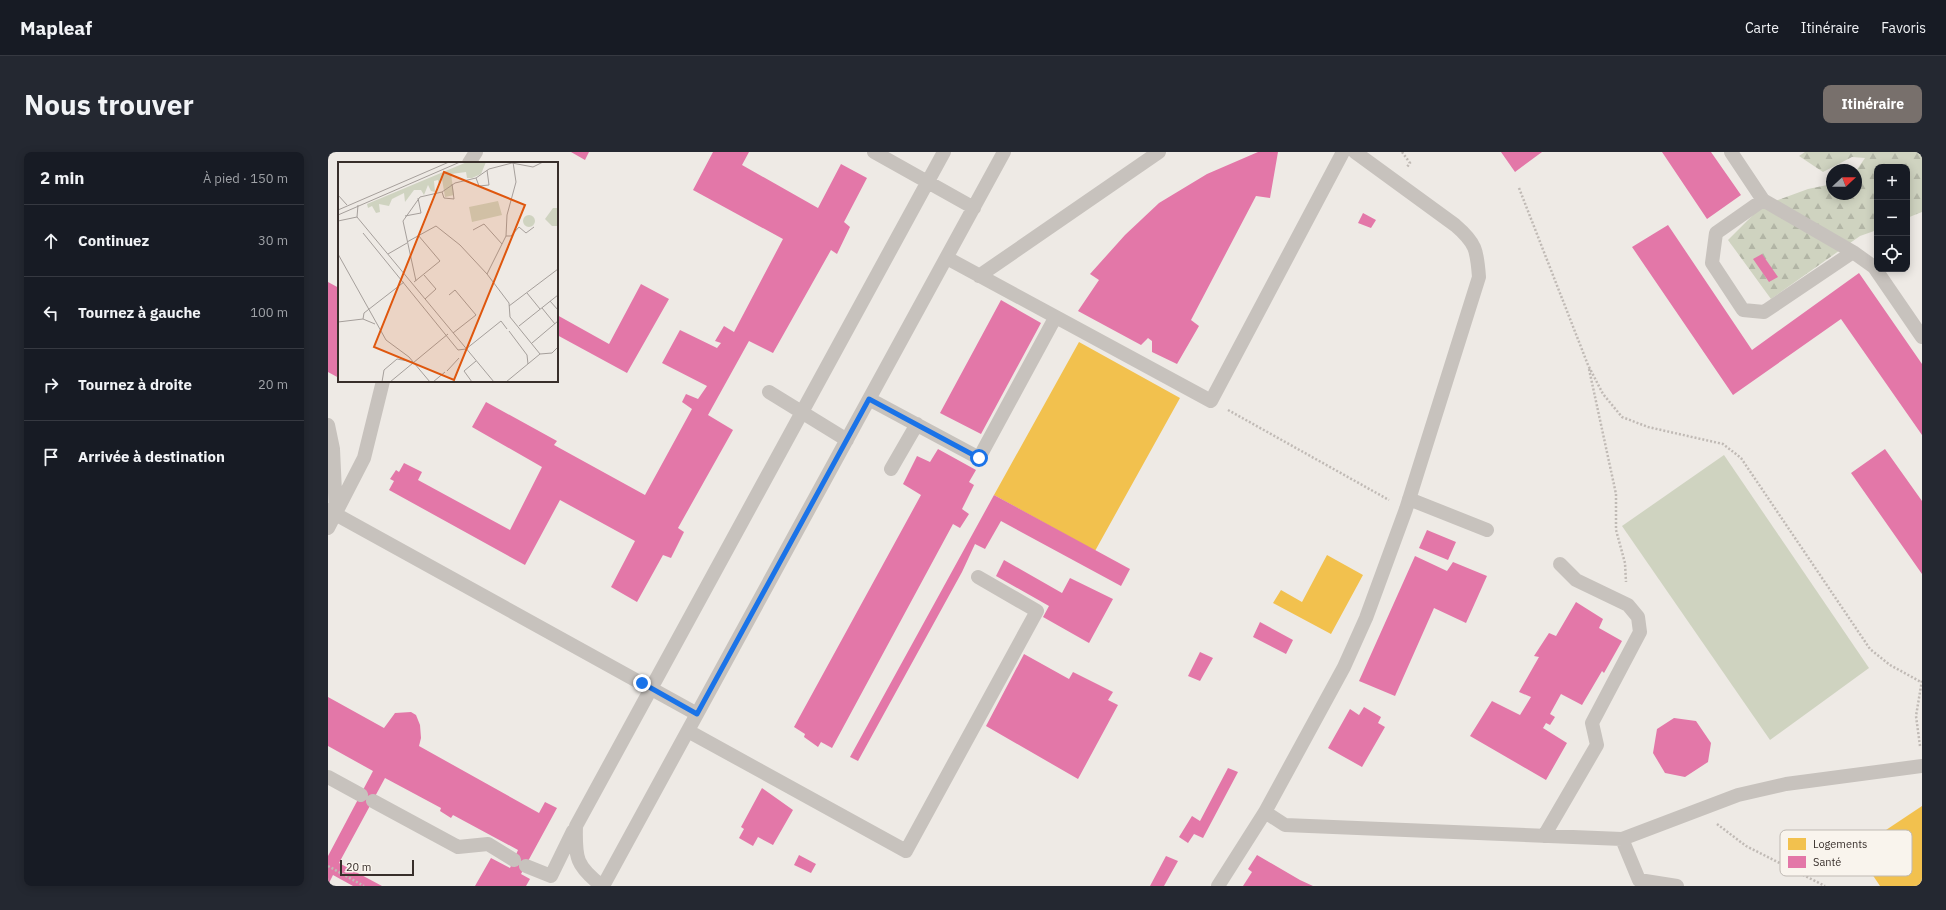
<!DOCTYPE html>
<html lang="fr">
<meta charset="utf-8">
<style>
:root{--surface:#171b24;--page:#242831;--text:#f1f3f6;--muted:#9ea1a6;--line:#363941;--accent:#78706c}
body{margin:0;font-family:"IBM Plex Sans",sans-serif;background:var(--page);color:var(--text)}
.controls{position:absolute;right:12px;top:12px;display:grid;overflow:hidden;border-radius:8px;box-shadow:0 2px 10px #0003}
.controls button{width:36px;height:36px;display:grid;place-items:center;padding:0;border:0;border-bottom:1px solid var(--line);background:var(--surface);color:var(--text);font:20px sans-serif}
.compass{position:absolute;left:1498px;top:12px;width:36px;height:36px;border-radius:50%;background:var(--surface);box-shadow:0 2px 10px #0003;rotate:68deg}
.scale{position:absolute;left:12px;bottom:10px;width:74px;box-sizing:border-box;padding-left:4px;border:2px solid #382f2b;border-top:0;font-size:11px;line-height:14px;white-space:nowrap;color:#382f2b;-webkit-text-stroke:3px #f9f4ed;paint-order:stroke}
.stop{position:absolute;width:12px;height:12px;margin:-9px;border:3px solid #1a73e8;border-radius:50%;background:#fff}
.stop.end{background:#1a73e8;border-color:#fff;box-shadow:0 1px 4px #0008}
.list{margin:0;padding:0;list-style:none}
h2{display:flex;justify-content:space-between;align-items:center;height:52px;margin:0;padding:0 16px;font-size:17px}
h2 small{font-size:13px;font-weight:400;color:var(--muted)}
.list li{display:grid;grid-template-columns:26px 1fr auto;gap:12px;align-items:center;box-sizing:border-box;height:72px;padding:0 16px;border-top:1px solid var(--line)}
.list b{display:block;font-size:15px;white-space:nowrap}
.list em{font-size:13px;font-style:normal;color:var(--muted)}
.icon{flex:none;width:22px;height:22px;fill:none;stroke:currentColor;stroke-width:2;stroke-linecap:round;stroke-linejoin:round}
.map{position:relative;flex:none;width:1594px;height:734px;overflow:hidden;border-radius:8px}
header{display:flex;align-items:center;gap:24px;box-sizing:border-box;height:56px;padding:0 20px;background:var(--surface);border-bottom:1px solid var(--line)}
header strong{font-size:19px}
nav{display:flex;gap:22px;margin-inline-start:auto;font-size:14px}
.intro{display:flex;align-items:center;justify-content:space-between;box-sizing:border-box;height:96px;padding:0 24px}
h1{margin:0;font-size:28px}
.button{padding:10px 18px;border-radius:8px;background:var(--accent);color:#fff;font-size:14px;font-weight:700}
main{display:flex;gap:24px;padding:0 24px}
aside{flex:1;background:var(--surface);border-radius:8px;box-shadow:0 2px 10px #0003}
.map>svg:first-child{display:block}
</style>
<header>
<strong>Mapleaf</strong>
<nav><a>Carte</a><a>Itinéraire</a><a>Favoris</a></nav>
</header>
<div class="intro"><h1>Nous trouver</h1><a class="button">Itinéraire</a></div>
<main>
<aside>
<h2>2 min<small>À pied · 150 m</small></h2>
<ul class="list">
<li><svg class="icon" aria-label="ahead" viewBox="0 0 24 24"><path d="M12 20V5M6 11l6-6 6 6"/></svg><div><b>Continuez</b></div><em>30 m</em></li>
<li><svg class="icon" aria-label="left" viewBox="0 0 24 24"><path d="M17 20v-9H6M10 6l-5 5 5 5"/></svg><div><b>Tournez à gauche</b></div><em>100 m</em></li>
<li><svg class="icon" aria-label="right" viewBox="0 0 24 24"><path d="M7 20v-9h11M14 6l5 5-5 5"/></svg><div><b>Tournez à droite</b></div><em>20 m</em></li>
<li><svg class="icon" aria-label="arrive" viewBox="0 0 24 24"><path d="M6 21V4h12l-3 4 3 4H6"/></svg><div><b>Arrivée à destination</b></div></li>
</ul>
</aside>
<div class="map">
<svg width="1594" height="734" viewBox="0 0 1594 734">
<defs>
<pattern id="forest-firs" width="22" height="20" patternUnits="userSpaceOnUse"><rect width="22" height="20" fill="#cfd3c0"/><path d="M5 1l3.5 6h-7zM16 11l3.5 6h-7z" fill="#b2b5a5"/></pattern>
</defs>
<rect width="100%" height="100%" fill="#eeeae5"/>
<path fill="url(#forest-firs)" d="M1477,0H1594V60L1579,66V15H1549V78L1532,84L1443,147L1400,88L1434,54L1480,37L1504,32V42H1528V19L1537,6L1524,5L1495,20L1471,4Z"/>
<path fill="#cfd3c0" d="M1396,303L1541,516L1442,588L1294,374Z"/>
<path fill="#f2c14e" d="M751,190L852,246L767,399L666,343Z
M999,403L1035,423L1003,482L945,451L953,438L974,450Z
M1594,654V734H1552L1528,698Z"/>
<path fill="#e377a8" d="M243,0H261L257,8Z
M385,0H421L414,13L490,56L513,12L539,26L516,70L522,75L509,102L503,98L445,201L421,189L380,263L405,278L350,376L356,380L343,406L335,403L309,450L283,435L307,389L232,348L197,413L61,338L66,329L62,327L68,318L71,320L76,311L94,320L90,328L182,378L214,315L144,275L158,250L229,289L226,293L317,343L364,257L354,250L358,242L370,247L379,234L334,211L352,178L389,196L393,191L387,189L396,174L406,180L455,87L365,38Z
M930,0H950L942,46L928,44L863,168L871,174L849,212L824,200V189L820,186L813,193L750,159L771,128L762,122L797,83L831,51L879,22Z
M1173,0H1214L1187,20Z
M1334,0H1383L1413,43L1379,67Z
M1035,61L1048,68L1043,76L1030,71Z
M1340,73L1424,198L1531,121L1594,212V283L1513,167L1405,243L1304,95Z
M1434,102L1450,125L1441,130L1425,107Z
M0,130L11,136V226L0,220Z
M313,132L341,147L299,221L229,183V163L281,192Z
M673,148L713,171L653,282L612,261Z
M610,297L648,318L641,330L646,333L634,357L641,362L632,376L625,372L504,596L493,590L490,595L476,585L477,582L466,575L593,343L575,332L589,304L602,310Z
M1557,297L1594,349V422L1523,321Z
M666,343L802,417L793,434L673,369L657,397L647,392L634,420L530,609L522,605Z
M1099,378L1128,390L1120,408L1091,396Z
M1087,404L1119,419L1125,410L1159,424L1138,471L1106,456L1067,544L1031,529Z
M676,408L734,441L742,426L785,447L761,491L715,465L721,454L668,424Z
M1248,450L1275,467L1271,476L1294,489L1276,521L1274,519L1254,553L1233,542L1222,562L1227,565L1222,573L1218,571L1215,576L1239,591L1218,628L1142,584L1164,549L1192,563L1203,545L1191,540L1211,505L1206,504L1221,481L1228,484Z
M932,470L965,488L958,502L925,485Z
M872,500L885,506L872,529L860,524Z
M696,502L741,527L745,520L785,540L780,548L790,553L750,627L658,574Z
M0,545L56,576L67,561L83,560L88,563L92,573L93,586L91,594L211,661L217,650L229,656L193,722L202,727L198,734H147L163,706L182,716L190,698L125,663L123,666L112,659L113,656L57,626L11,711L54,734H25L5,723L0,733V704L45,619L0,594Z
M1036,555L1053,565L1050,571L1057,575L1034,615L1000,596L1022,557L1031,563Z
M1346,566L1368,569L1383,591L1380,610L1357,625L1337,621L1325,601L1329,577Z
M900,616L910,620L875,686L866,682L860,691L851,685L864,664L872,669Z
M434,636L465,658L445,693L430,685L425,694L411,686L416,677L413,675Z
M471,703L488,712L483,721L466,713Z
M929,703L972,728L985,734H915L924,720L920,717Z
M838,704L850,709L836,734H822Z"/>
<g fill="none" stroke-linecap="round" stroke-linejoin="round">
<path stroke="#c0bab5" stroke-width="2.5" stroke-dasharray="2 2" stroke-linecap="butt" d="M1074,0L1082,11L1079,15
M1191,36L1260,213L1275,242L1294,265L1320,275L1395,292L1413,306L1542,497L1562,513L1593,530
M1261,217L1288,342V378L1297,411L1298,430
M900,258L1061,348
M1592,594L1588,564L1594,528
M1389,672L1418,694L1497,734
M0,714L36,734"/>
<path stroke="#c7c2bd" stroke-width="14" d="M546,0L646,56
M1403,0L1435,48L1525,100L1546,115L1594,185
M141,11L148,0
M1435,48L1388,81L1384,111L1415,158L1436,160L1525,100
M619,106L883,249L1015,0
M651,124L831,0
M441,240L519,288
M541,247L651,306L727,166
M0,273L5,297L8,362
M563,317L589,272
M1081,347L1159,378
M0,358L369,562
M0,376L36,306L55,229
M360,579L578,699L709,459L650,425
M0,625L33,643
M45,649L130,695L160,692L186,708
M937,660L957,673L1294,687L1410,643L1458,632L1594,614
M1216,684L1269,593L1264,571L1312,480L1310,465L1300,453L1248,428L1232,412
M1294,687L1311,728L1349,734
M198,714L223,724L245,679
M274,734C248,714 247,706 248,674L616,0
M275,734L676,0
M890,734L937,660L1016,515L1038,466L1078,357L1151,125C1149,98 1148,91 1127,73L1027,0"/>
</g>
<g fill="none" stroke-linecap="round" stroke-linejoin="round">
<path stroke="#1a73e8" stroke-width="5" d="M314,531L369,562L541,247L651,306"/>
</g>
<g transform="translate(10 10)">
<rect width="220" height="220" fill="#eeeae5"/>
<path d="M129,0H148L143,12L134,16H129L128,10L113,12L116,33L107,35L104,17L101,24L100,18L96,19L97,30L93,29L90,23L86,33L83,28H76L67,40L66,31L54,37L51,44L41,42L42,50L38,51L34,44L30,46L29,42ZM215,46H220V64H214L207,57Z" fill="#cfd3c0"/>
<path d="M160,39L164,53L134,60L131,45ZM185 59a6 6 0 1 1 12 0a6 6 0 1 1-12 0Z" fill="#cfd3c0"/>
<path fill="none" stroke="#a59f9b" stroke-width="1" d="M138,16L141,24L151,23L149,8M104,30L106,36L116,37L114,22M0,33L9,43M0,48L111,0M0,53L122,0M67,54L83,51L80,36M19,55L156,220M0,59L19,55L20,43M135,68L146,62L164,82M25,71L120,188L128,187L163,159L169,167M168,74H173L181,65L188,71L196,65M69,80L98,64L122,83L149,112L171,141L172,155L202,192M0,92L48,178L71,195L92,220M50,92L69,81M149,112L168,74L169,53L178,20L175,0M86,113L98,127L87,137M78,119L65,59L82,35L104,30L117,21L138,16L151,7L174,1L195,5L205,0M76,120L102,99L80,73M189,131L202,147M111,133L117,128L138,153L115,171M212,139L220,148M171,144L220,107M204,146L217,162M0,160L25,157M37,162L25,157L26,151L66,120M181,164L220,133M171,169L189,193L190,202M194,181L220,159M109,209L121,196M44,220L46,208L59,197L75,200M52,220L110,172M95,220L107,210M134,220L126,209L138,199M168,220L202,192L214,191L220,185"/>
<path fill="#df570e" fill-opacity="0.15" stroke="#df570e" stroke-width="2" d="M106,10L187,43L116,218L36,185Z"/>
<rect width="220" height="220" fill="none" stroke="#382f2b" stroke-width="2"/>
</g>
<rect x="1452" y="678" width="132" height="46" rx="6" fill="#f9f4ed" stroke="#bfb9b3" stroke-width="1"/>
<rect x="1460" y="686" width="18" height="12" fill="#f2c14e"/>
<rect x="1460" y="704" width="18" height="12" fill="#e377a8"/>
<g font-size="11" fill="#382f2b">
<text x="1485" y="696">Logements</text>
<text x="1485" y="714">Santé</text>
</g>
</svg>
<div class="controls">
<button>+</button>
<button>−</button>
<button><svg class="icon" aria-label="locate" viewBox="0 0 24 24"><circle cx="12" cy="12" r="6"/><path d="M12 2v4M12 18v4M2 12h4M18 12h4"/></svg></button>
</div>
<svg class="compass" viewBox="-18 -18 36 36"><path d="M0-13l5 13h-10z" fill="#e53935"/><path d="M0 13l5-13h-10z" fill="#9ea1a6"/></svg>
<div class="scale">20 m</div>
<div class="stop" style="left:651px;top:306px"></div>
<div class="stop end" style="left:314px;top:531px"></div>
</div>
</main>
